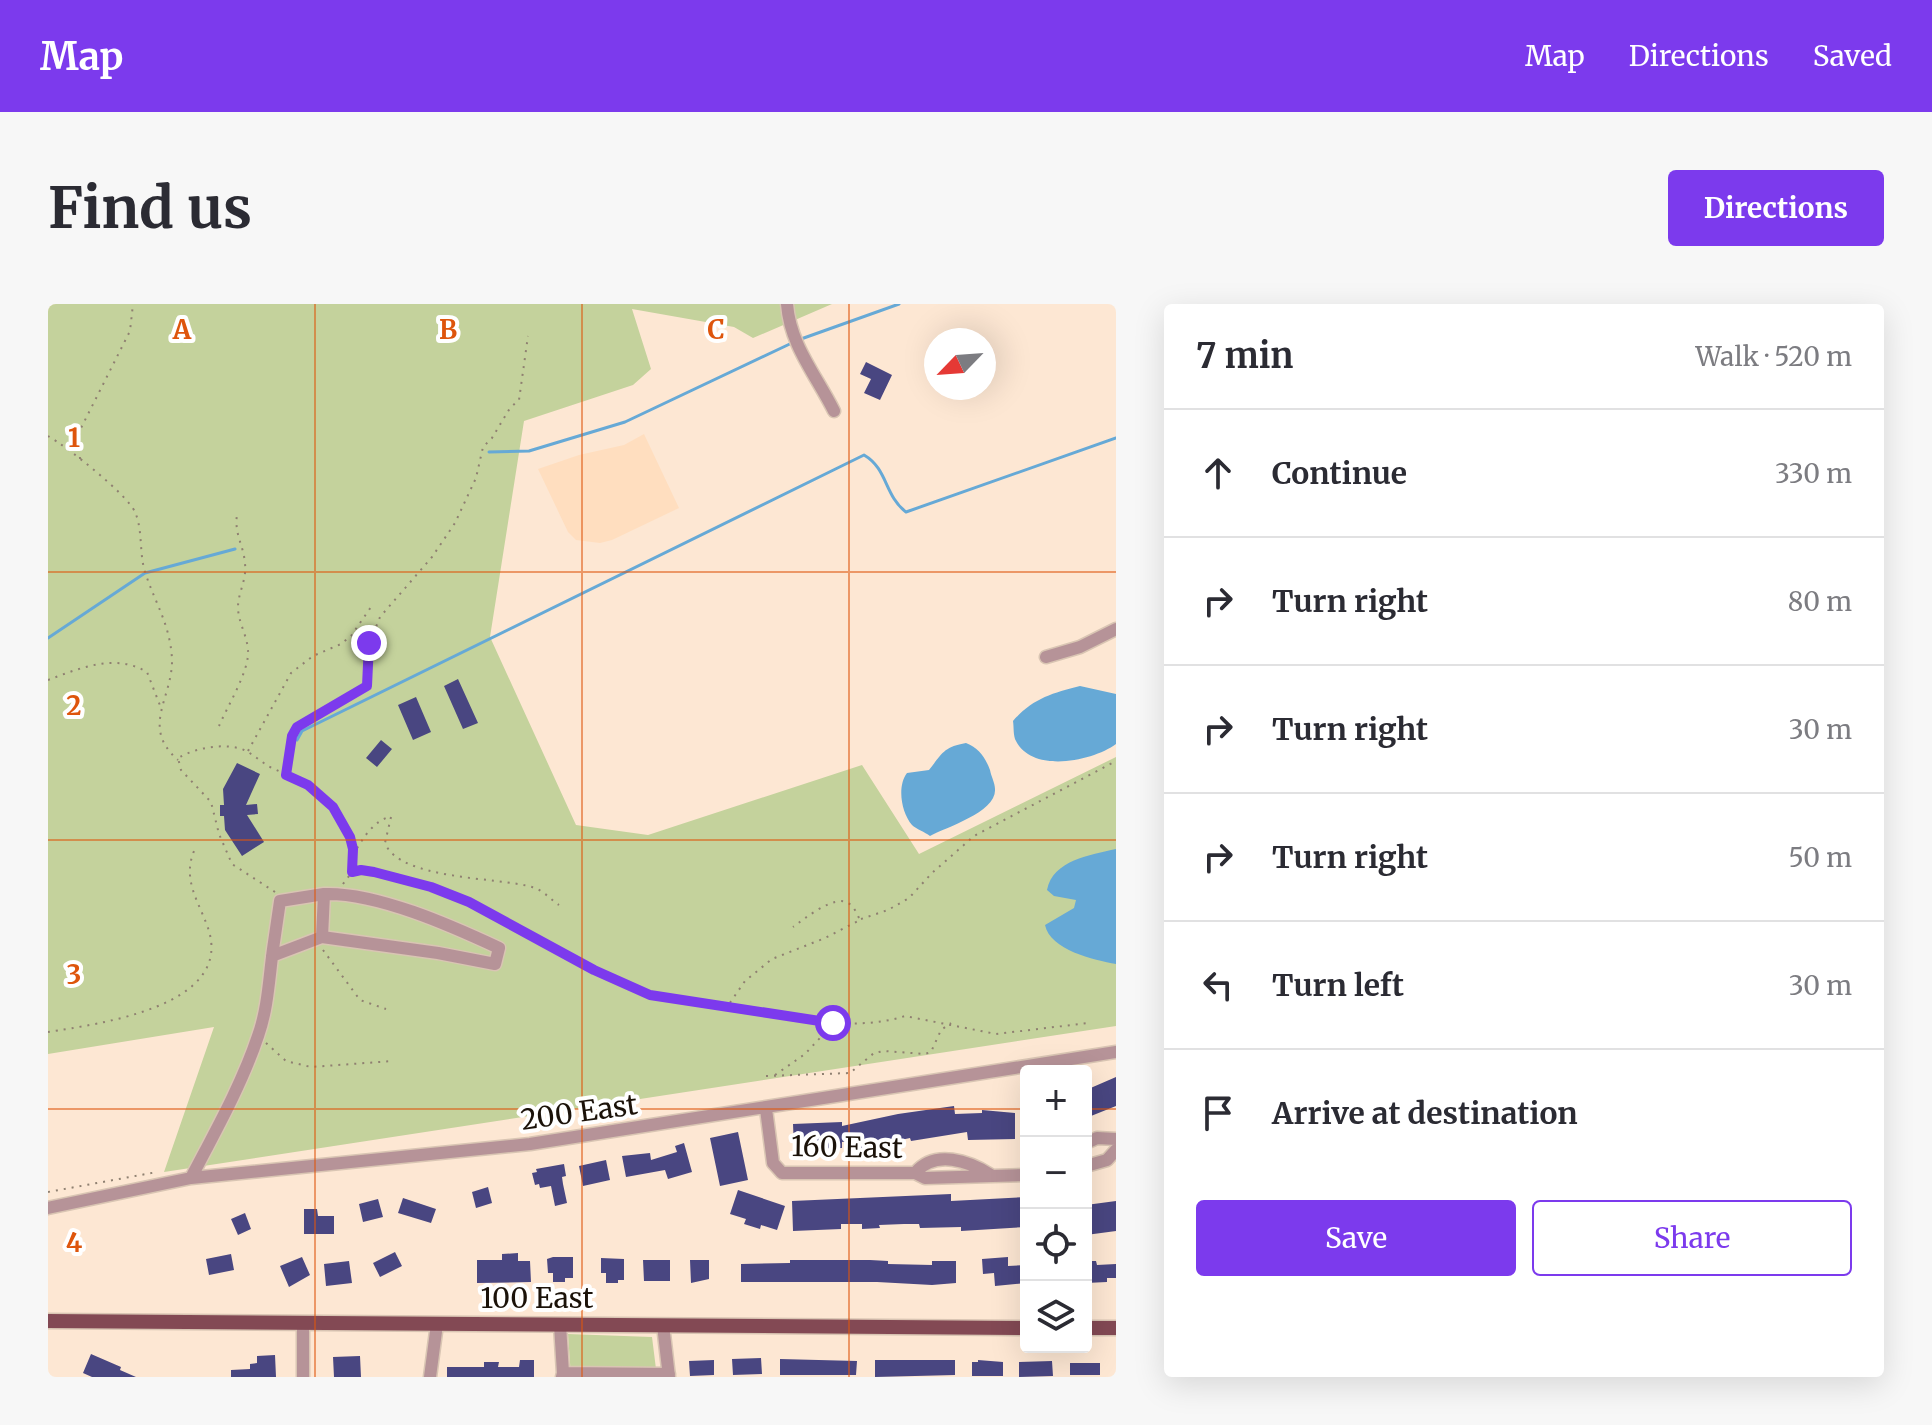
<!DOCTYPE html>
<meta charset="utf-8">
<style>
:root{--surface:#fff;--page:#f7f7f7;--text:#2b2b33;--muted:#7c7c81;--line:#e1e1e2;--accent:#7c3aed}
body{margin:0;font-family:Merriweather,serif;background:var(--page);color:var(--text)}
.controls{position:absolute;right:24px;bottom:24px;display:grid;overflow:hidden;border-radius:8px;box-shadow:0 8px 32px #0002}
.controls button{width:72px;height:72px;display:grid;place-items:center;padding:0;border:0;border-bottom:2px solid var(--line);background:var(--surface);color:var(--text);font:40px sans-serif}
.compass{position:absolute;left:876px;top:24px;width:72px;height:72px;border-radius:50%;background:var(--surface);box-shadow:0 8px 32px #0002;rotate:245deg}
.stop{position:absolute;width:24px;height:24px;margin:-18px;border:6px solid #7c3aed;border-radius:50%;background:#fff}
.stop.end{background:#7c3aed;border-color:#fff;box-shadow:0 2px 8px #0008}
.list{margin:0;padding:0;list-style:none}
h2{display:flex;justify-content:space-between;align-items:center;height:104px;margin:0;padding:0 32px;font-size:34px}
h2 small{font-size:26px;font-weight:400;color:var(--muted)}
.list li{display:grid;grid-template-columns:52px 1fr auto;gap:24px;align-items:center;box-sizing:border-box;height:128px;padding:0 32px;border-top:2px solid var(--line)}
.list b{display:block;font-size:30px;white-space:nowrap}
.list em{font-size:26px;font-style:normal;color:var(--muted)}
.actions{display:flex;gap:16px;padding:24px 32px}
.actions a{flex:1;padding:18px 0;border:2px solid var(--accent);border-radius:8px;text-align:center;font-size:28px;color:var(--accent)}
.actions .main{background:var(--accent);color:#fff}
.icon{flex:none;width:44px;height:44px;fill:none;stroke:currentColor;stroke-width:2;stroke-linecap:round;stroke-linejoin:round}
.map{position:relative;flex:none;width:1068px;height:1073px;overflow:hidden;border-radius:8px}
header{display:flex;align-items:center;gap:48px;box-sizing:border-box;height:112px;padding:0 40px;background:var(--accent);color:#fff}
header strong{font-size:38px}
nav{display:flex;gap:44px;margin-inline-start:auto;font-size:28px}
.intro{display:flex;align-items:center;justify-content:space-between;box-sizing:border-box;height:192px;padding:0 48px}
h1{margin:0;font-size:56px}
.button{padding:20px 36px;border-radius:8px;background:var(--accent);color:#fff;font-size:28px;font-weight:700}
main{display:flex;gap:48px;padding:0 48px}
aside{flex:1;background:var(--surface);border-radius:8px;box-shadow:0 8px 32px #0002}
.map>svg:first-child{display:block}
</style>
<header>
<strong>Map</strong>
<nav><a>Map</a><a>Directions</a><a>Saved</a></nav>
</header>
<div class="intro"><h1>Find us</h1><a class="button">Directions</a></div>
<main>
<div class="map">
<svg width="1068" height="1073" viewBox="0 0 1068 1073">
<rect width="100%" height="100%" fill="#fde7d3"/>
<path fill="#ffdebf" d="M596,130L631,204L564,236L552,239L528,236L520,228L490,165L531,151L576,141Z"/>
<path fill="#c4d29c" d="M0,0H784L705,34L686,23L584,5L603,65L585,81L476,117L442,333L528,521L600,531L814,461L871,550L1068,453V722L116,868L166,723L0,750Z
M520,1030L604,1033L609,1073H523Z"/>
<path fill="#66a9d6" d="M1032,382L1068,390V440C1045,457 985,470 968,437C965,432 966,423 965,417C984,395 1004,389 1032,382Z
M918,439C931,444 937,453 942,466C943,472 947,479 947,485C949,508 899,523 882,532C877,528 868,525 864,521C853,508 849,482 859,469L881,466C894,450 895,443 918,439Z
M1068,545V660C1046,656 1002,646 997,621L1026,604L1028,596L1006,592L999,586C1005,556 1042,551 1068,545Z"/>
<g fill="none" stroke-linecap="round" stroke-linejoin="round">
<path stroke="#66a9d6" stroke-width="3" d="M753,35L851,0
M441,148L481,147L577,118L746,38
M0,334L97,269L187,245
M249,436L254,427L816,151C840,165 836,191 858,208L1068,134"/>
</g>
<path fill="#494681" d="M818,58L844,71L832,96L816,89L823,75L812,70Z
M410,375L430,419L415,425L396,382Z
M368,393L383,428L365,436L350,401Z
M333,436L344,445L329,463L318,454Z
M189,459L212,470L198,501L209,500L210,510L199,511L216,538L194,552L177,526L176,512H172V501H176L175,485Z
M1068,773V802L1038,814V786Z
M906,802L907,810L934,809V806L967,809V835L920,836L919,828L863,837L862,834L811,845L809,835L794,838V844L746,845L745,820L794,818V822L850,810Z
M690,828L700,876L672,882L662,834Z
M636,839L644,868L620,875L617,866L578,873L574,852L602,849L603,856L629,848L627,842Z
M558,856L562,876L535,882L531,862Z
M516,860L518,872L514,873L515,880L519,899L507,902L503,882L492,884L491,880L487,881L484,869L489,868L488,865Z
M440,883L444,899L428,904L424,888Z
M690,886L737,902L729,926L713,921L712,925L696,920L698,915L682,910Z
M903,890V897L978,893V923L913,927V923L872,924L871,920H856L831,921L832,924L814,925V920H793V925L745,927L744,897Z
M355,894L388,905L383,919L350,909Z
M330,895L335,913L315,918L311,900Z
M1068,897V927L1038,931V901Z
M256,905H269L270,912H286V930H256Z
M197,909L203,925L190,931L183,915Z
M347,948L354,962L332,973L325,959Z
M470,949V957H482L483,978L429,979V956H454V950Z
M183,950L186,966L161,971L158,955Z
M254,953L262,971L241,983L232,962Z
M505,953H525V974H517V978H505V969H500L499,955Z
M960,953V962L978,961V979L947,982L946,969L935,970L934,955Z
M553,954L576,955V976H570V979H558V969H553Z
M595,956H622V977H596Z
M642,956H661V975L643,979Z
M742,956H822L840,957V960L884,961V957H908V979L884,981L829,978H693V960L742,959Z
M301,957L304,979L278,982L276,960Z
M1038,957H1048L1049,961L1068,960V974H1059V978L1038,979Z
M43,1050L73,1063L72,1066L88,1073H44L35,1069Z
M227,1051L228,1073H183V1066L202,1065V1060L209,1059V1052Z
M312,1052L313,1073H286L285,1053Z
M713,1054L714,1070L685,1071L684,1055Z
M732,1055L809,1057L808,1071H732Z
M472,1056H486V1073H399V1063H436V1058H451L450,1063H471Z
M666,1056V1071L642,1072L641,1057Z
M827,1056H907V1071L827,1073Z
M930,1056L955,1058V1072H924V1058H930Z
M1004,1057L1005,1072L971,1073V1058Z
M1022,1059H1052V1071H1022Z"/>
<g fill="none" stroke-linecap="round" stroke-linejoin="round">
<defs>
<path id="minor" d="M739,0C742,41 768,71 786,107
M998,353L1032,343L1068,325
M274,633L390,649L447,660L451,644C404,622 328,588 276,590
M718,805L725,859L734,869H867L877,874L978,871
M1038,839L1049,834L1068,835
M1038,862L1059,856L1068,846
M867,869C887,845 921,857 943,871
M143,874C167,828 194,780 210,732C220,704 221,674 225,645L232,597L276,590L274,633L224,652
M0,904L143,874L482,840L1068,748
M512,1021L515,1069
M615,1021L621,1073
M255,1073V1019
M382,1073L389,1020
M514,1073L515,1069L621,1070"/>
<path id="major" d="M0,1017L978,1024
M1038,1024H1068"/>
</defs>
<use href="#minor" stroke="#d9c5b3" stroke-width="15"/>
<use href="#major" stroke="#d9c5b3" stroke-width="17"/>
<path stroke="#8f8071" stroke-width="2" stroke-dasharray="2 6" stroke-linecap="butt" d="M0,132C18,142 79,190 87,208C95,226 91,249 97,268C107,299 122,320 124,355C125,394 92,423 130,456
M32,155L31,128L82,27L85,0
M0,376C32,364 67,349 99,368L113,404
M171,422C179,403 202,366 200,346C199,331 190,318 190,303C190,289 199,275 197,260C196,242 186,230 189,211
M200,447L243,369L265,352L293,340L303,332L323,303
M238,471L244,432L249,423L320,379L318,348L332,313L384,253L407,219L428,174L435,143L444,134L462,104L471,96L480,32
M343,513L337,539C351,576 450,573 484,583C495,586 502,595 511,601
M305,551C314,536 324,518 341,513
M295,580L304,568L313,566L349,573L404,590L448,612L546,666L602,691L679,703L697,677L724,655L777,634L812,616C809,610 806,602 800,599C787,590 756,615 745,623
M227,588L184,560L171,530L163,498L133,466L130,454C147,444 177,438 196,446C205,450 213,458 222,463C252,477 273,485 290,514C303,536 305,541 304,567
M813,615L840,606L861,594L884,569L926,532L1068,457
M275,646L312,696L338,705
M680,703C734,713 805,729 857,712L948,730L1040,719
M0,728C49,720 187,703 160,624C151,598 134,576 146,547
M218,739L238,757L263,763L345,757
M727,771L757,750L785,720
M718,772L802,769L826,749L836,747L877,750L883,748L893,726L903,719
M0,888L109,868"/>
<use href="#minor" stroke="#b69398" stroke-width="12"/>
<use href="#major" stroke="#834954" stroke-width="14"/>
</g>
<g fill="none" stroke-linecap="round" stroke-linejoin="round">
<path stroke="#7c3aed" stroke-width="10" d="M321,339L319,382L249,423L244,432L238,471L260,481L285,503L302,533L305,545L304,568L313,566L326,568L383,583L421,598L546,666L602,691L785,719"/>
</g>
<path fill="none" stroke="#de550c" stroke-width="2" stroke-opacity="0.55" d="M267,0V1073M534,0V1073M801,0V1073M0,268H1068M0,536H1068M0,805H978M1038,805H1068"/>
<g text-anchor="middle" stroke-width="8" stroke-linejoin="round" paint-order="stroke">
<g font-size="28" fill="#1b1209" stroke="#fff">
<text transform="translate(531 808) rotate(-8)" y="10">200 East</text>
<text transform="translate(799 843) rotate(1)" y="10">160 East</text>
<text x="489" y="1004">100 East</text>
</g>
</g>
<g font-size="26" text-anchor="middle" font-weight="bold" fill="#de550c" stroke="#fff" stroke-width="8" stroke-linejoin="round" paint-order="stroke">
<text x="134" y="35">A</text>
<text x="400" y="35">B</text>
<text x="668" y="35">C</text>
<text x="26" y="143">1</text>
<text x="26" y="411">2</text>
<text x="26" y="680">3</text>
<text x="26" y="948">4</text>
</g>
</svg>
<div class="controls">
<button>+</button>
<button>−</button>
<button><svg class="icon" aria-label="locate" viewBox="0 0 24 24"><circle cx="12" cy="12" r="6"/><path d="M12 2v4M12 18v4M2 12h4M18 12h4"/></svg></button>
<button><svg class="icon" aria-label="layers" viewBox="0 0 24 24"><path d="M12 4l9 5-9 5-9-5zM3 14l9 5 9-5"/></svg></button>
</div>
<svg class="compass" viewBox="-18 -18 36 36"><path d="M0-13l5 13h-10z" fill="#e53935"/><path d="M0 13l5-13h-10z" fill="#7c7c81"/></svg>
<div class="stop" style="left:785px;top:719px"></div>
<div class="stop end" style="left:321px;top:339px"></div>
</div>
<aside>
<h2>7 min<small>Walk · 520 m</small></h2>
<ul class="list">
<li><svg class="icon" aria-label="ahead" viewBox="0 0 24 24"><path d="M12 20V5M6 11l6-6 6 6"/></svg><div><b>Continue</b></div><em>330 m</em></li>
<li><svg class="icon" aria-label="right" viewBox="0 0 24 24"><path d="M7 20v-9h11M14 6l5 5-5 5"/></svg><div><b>Turn right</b></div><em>80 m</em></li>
<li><svg class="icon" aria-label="right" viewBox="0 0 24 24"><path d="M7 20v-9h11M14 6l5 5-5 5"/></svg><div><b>Turn right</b></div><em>30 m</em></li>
<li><svg class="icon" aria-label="right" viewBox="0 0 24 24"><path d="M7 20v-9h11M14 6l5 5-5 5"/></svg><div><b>Turn right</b></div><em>50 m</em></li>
<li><svg class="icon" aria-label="left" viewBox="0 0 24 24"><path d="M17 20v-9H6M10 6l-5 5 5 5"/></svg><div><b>Turn left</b></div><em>30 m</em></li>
<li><svg class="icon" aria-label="arrive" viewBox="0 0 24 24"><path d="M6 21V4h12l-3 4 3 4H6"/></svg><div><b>Arrive at destination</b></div></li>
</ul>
<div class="actions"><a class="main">Save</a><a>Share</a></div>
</aside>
</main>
